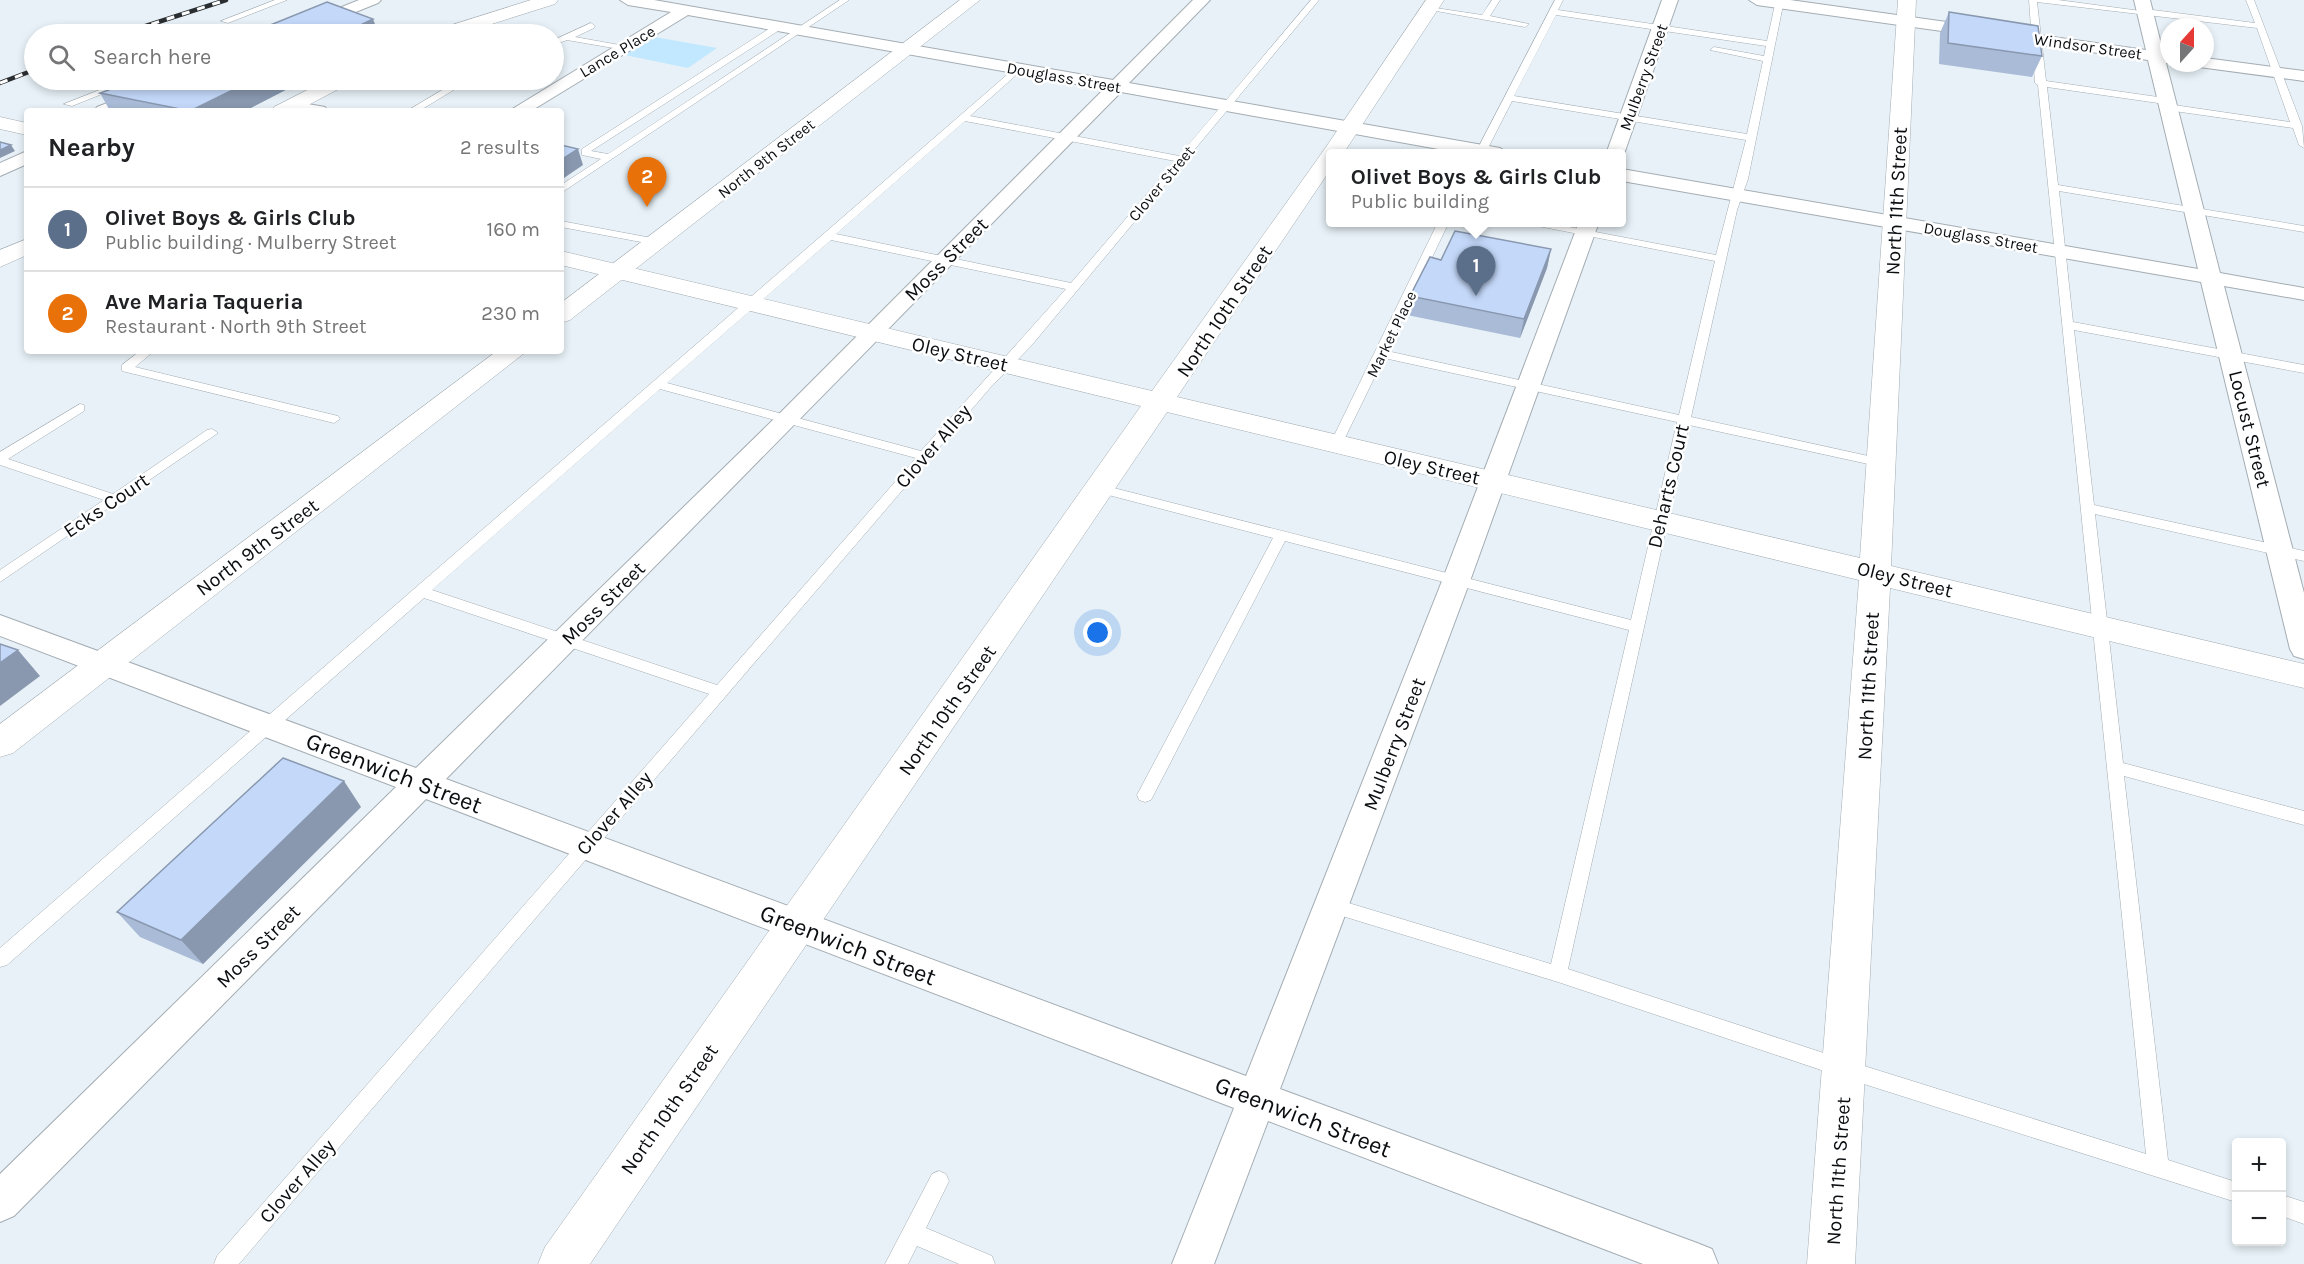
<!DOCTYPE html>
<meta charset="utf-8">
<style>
:root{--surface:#fff;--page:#f2f2f2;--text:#202124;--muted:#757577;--line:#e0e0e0;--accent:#1a73e8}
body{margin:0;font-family:Karla,sans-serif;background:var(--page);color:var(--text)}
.controls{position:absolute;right:18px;bottom:18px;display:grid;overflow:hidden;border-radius:6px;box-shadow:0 3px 9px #0003}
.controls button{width:54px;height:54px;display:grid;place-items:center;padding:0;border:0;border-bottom:2px solid var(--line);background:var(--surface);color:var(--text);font:30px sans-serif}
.compass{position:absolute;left:2160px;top:18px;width:54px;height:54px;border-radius:50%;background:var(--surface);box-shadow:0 3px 9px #0003;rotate:21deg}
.you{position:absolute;left:1098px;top:633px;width:21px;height:21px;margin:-15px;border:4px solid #fff;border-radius:50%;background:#1a73e8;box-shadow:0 0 0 9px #1a73e833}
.badge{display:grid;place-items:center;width:39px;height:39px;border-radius:50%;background:var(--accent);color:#fff;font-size:20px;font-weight:700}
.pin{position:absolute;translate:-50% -50px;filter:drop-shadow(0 2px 3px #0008)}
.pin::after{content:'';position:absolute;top:32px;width:21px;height:18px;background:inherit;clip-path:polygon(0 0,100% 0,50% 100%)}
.popup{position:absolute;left:1326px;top:149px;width:300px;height:78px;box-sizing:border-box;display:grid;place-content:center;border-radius:6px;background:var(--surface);filter:drop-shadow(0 2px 4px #0005);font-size:20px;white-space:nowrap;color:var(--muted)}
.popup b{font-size:22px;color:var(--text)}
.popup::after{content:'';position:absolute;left:50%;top:100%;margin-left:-12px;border:12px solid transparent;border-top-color:var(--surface)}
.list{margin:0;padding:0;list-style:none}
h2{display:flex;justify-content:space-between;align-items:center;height:78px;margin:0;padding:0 24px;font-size:26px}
h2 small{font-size:20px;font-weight:400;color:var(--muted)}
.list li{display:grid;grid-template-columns:39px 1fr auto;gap:18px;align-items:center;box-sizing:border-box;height:84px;padding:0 24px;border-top:2px solid var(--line)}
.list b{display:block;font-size:22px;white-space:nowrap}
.list p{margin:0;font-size:20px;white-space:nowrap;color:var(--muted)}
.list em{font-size:20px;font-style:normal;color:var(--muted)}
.icon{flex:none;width:33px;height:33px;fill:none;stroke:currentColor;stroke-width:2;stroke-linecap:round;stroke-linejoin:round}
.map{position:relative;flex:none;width:2304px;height:1264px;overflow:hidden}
.search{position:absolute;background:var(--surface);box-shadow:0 3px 9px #0003;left:24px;top:24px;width:540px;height:66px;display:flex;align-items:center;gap:15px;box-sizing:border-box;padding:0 21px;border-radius:33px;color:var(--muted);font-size:22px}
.panel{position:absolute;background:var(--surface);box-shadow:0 3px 9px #0003;left:24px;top:108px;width:540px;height:246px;border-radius:6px}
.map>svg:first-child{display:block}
</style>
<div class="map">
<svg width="2304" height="1264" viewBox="0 0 2304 1264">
<rect width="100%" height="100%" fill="#e7f1f7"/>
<path fill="#c1e8ff" d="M649,36L717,48L688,68L620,54Z"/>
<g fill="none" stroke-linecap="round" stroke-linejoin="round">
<defs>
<path id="service" d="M275,0H287L228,23L221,21Z
M840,0H849L561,193V185L601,159L582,155V149L775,25H781V29L591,151L608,154Z
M1311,0H1319L1031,346L990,388L239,1264H214L217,1256L709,694L424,598L7,965L0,967V948L1016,67L1023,69L970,116L1179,156ZM965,121L1175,161L1071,283L836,234ZM831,240L1066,289L921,451L667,383ZM660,389L916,458L717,685L432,590Z
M1492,0H1500L1490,16L1529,24L1525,27L1425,9L1429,7L1482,15Z
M1555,0H1563L1558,10L1767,41L1776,0H1784L1748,179L1737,210L1691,417L1882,459L1889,463L1882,467L1689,425L1568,969L1845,1060L2146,1154L2038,85L2035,83L2029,0H2058L2141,11L2145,9L2255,23L2246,0H2254L2302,126L2304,148L2299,145L2293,128L2167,110L2162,107L2167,104L2290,122L2257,28L2037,2L2046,81L2165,98L2170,101L2165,104L2047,87L2058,185L2304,226V232L2059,191L2073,322L2304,365V373L2074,330L2094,505L2304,551V561L2095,514L2123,763L2304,811V825L2124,776L2168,1160L2236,1182V1202L1845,1078L1558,982L1326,911L1323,906L1326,901L1332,898L1551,964L1629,630L1285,541L1151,800L1145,802L1139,800L1137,795L1273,538L1097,492L1095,489L1097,486L1102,485L1631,620L1677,422L1384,358L1342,444L1336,448L1330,444L1438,222H1449L1387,351L1679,415L1715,261L1518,222H1543L1716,255L1746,140L1512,101L1485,154H1475ZM1556,15L1766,46L1764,56L1714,47L1710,50L1763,61L1747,134L1514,96Z
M591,23L595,26L594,28L575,37L625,46V50L567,40L554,45V40Z
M125,80H137L72,106L64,104Z
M459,80H470L419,111H407Z
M561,221L657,239L662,242L657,245L561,227Z
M140,351H154L135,367L338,416L340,419L334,423L122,371V365Z
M80,404L84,405V411L8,459L113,494L207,430L212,429L218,433L0,582V570L104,500L0,465V452Z
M939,1171L946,1174L949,1181L926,1228L992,1256L995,1264H959L917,1246L908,1264H885L932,1174Z
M2282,1195L2304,1202V1224L2282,1216Z"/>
<path id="minor" d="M359,0H381L378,3L301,34H280L282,31Z
M620,0H654L1113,80L1193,0H1210L1129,83L1500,148L1509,154H1466L1121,92L446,779L1246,1076L1442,581L1579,222H1599L1470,581L1280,1089L1697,1243L1712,1249L1718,1264H1643L1268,1121L1214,1264H1172L1234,1108L426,799L14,1216L0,1222V1174L396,787L0,636V615L416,768L779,414L1104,89L688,15L531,111H509L671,12L628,5Z
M1662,0H1678L1624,154L1622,158V154H1606Z
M1749,0H1790L2146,50L2134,0H2150L2163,52L2169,53V63H2166L2220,273L2304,288V300L2224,286L2304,593V659L2294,656L2290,649L2201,282L1622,181V169L2198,269L2148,60L1757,5Z
M2205,58L2304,71V81L2199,67L2197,63H2205Z
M166,80H189L186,84L119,111H94L97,107Z
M291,101L325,107L328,111L285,110L282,106Z
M27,151V164L0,176V163Z"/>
<path id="tertiary" d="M1426,0H1444L1343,154H1330V170L1177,397L1860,558L1898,0H1916L1891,566L2304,664V688L1890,588L1855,1264H1807L1859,580L1167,412L590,1264H538L545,1247L1141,406L561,265V251L1152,391L1324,150Z
M0,117L27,123V135L0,129Z"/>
<path id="secondary" d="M531,0H558L555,4L460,34H434L436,30Z
M960,0H980L570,320L561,323V303Z
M327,80H351L348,84L297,111H271L274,107Z
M27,239V255L0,267V250Z
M497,351H527L13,753L0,757V724Z"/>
</defs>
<use href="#service" stroke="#a4adb3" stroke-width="1"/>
<use href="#minor" stroke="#a4adb3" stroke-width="2"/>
<use href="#tertiary" stroke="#a4adb3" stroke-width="1"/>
<use href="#secondary" stroke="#a4adb3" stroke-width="1"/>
<use href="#service" fill="#fff" fill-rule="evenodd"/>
<use href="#minor" fill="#fff" fill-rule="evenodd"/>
<use href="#tertiary" fill="#fff" fill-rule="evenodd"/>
<use href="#secondary" fill="#fff" fill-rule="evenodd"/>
<defs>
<path id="rail" d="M121,34L226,0
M0,83L34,70"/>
</defs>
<use href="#rail" stroke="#2a2e31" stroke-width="4.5"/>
<use href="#rail" stroke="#fff" stroke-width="3" stroke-dasharray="8" stroke-linecap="butt"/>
</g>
<path fill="#a9bbd7" d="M1949,12L2042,56L2032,77L1939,64L1940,33Z
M136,80H305L245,111H110L100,93Z
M1551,249L1547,268L1520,338L1407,315L1410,296L1441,260Z
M361,807L203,964L140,937L117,912Z"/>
<path fill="#8998af" d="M373,19L379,34H342Z
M253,80H305L245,111H190Z
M11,145L15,151L0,158V150Z
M578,149L583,165L561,180V160Z
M1551,249L1547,268L1520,338L1524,319Z
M18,650L40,676L0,706V663Z
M344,781L361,807L203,964L181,940Z"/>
<path fill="#c4d9fa" stroke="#8998af" stroke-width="1.5" d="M327,2L373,19L342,34H248Z
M1949,12L2038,26L2042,56L1948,43Z
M136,80H253L190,111L100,93Z
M339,109L351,111H334Z
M0,142L11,145L0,150Z
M561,145L578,149L561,160Z
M1455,231L1551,249L1524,319L1410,296L1430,257L1441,260Z
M0,644L18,650L0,663Z
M283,758L344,781L181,940L117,912Z"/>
<g text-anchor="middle" stroke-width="5" stroke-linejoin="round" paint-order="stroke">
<g font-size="16" fill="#0b0e10" stroke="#fff">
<text transform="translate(2088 46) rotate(8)" y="6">Windsor Street</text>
<text transform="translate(617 51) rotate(-31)" y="6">Lance Place</text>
<text transform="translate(1064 77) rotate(10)" y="6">Douglass Street</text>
<text transform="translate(1643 77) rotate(-70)" y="6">Mulberry Street</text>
<text transform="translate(766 158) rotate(-38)" y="6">North 9th Street</text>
<text transform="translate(1161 183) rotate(-50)" y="6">Clover Street</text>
<text transform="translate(1981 237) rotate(10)" y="6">Douglass Street</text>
<text transform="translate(1391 334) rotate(-64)" y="6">Market Place</text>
</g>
<g font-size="20" fill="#0b0e10" stroke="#fff">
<text transform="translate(1896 201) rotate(-87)" y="7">North 11th Street</text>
<text transform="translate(946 259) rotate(-45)" y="7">Moss Street</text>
<text transform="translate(1224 311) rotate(-56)" y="7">North 10th Street</text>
<text transform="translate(960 354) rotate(13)" y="7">Oley Street</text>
<text transform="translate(2250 429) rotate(76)" y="7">Locust Street</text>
<text transform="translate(933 446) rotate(-49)" y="7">Clover Alley</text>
<text transform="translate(1432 467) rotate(13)" y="7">Oley Street</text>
<text transform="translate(1668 486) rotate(-77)" y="7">Deharts Court</text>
<text transform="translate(106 505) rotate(-34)" y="7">Ecks Court</text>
<text transform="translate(257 547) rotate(-37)" y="7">North 9th Street</text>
<text transform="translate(1905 579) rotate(14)" y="7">Oley Street</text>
<text transform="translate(603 603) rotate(-45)" y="7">Moss Street</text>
<text transform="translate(1868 686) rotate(-87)" y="7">North 11th Street</text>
<text transform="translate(947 710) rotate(-55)" y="7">North 10th Street</text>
<text transform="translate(1394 744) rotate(-69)" y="7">Mulberry Street</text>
<text transform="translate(614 813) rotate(-49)" y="7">Clover Alley</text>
<text transform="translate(258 946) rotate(-45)" y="7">Moss Street</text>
<text transform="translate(669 1109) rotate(-55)" y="7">North 10th Street</text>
<text transform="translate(1838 1171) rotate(-86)" y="7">North 11th Street</text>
<text transform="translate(297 1181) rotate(-49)" y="7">Clover Alley</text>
</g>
<g font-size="24" fill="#0b0e10" stroke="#fff">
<text transform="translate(394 773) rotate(21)" y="8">Greenwich Street</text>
<text transform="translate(848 945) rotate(21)" y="8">Greenwich Street</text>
<text transform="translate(1303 1117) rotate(21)" y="8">Greenwich Street</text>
</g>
</g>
</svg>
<div class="controls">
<button>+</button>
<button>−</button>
</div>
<svg class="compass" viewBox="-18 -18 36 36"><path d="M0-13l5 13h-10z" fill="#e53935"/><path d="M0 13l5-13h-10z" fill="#757577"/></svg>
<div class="you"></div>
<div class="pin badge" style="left:1476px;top:296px;background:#5c6f8a">1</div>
<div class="popup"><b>Olivet Boys &amp; Girls Club</b>Public building</div>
<div class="pin badge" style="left:647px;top:207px;background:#e8710a">2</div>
<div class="search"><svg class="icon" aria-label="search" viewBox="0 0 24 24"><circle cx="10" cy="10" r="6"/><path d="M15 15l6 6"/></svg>Search here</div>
<section class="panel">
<h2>Nearby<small>2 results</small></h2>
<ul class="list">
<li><span class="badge" style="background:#5c6f8a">1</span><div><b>Olivet Boys &amp; Girls Club</b><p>Public building · Mulberry Street</p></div><em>160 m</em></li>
<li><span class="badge" style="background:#e8710a">2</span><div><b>Ave Maria Taqueria</b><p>Restaurant · North 9th Street</p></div><em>230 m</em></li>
</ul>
</section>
</div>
